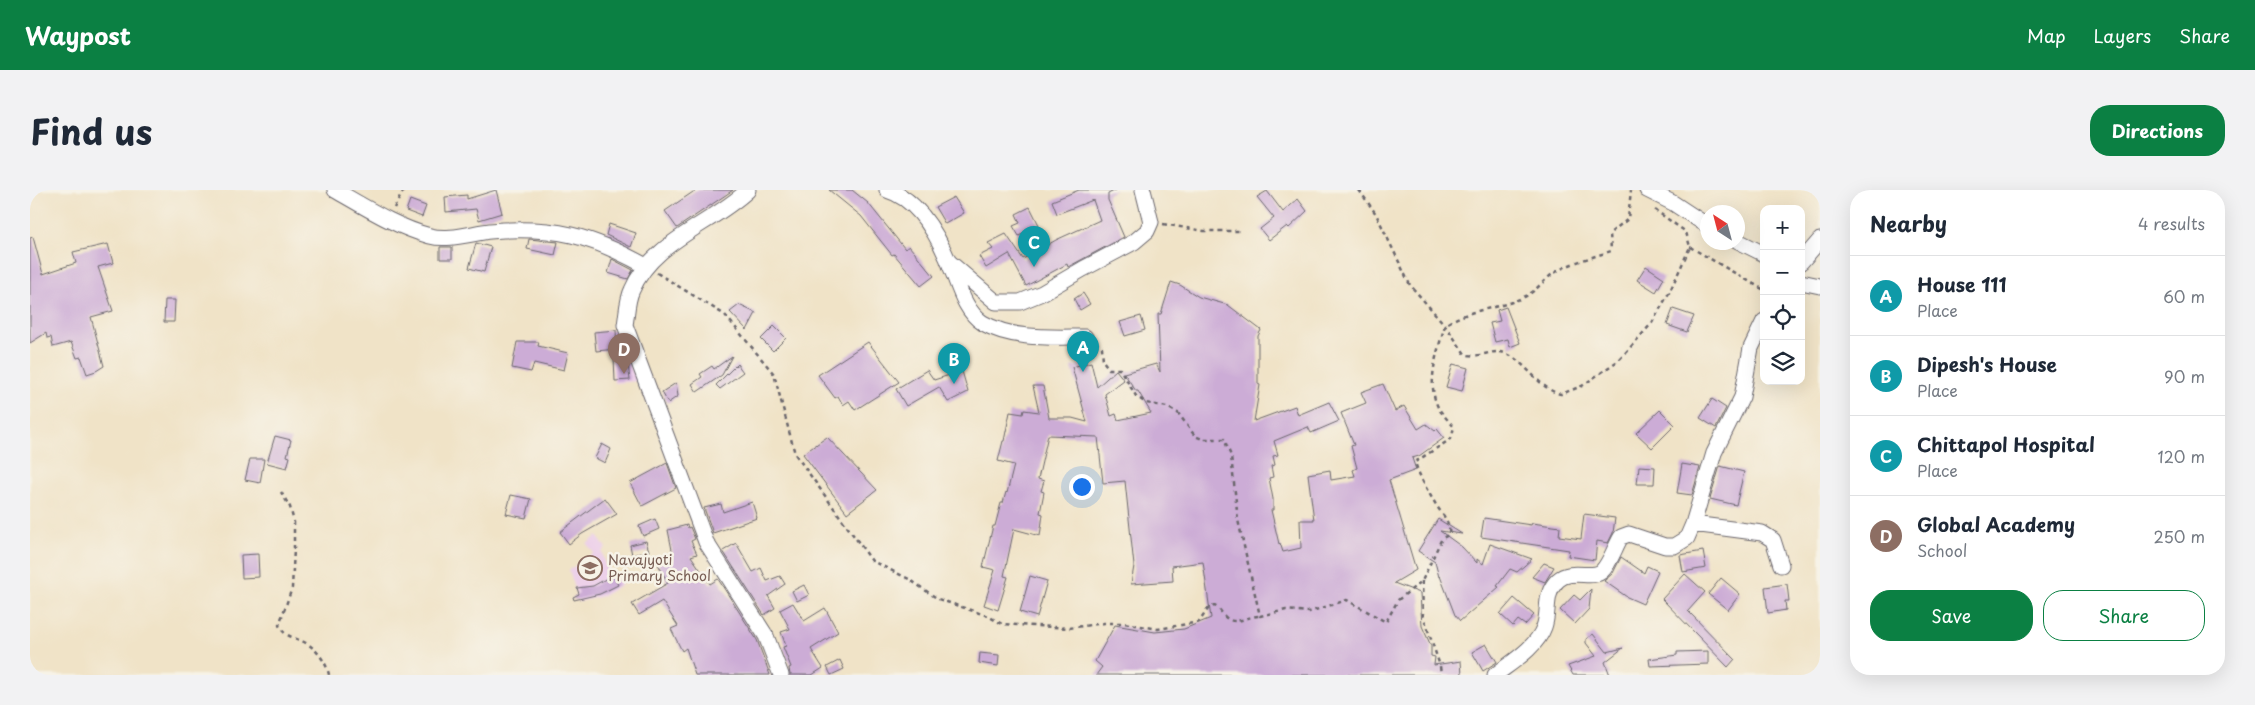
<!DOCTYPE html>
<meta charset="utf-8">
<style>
:root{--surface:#fff;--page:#f2f2f3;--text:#1f2937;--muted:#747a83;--line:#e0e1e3;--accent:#0b8043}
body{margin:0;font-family:"Playpen Sans",sans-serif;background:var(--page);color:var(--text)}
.controls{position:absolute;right:15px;top:15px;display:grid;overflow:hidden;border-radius:10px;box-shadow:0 5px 20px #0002}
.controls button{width:45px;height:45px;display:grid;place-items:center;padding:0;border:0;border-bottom:1px solid var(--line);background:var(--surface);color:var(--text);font:25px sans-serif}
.compass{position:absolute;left:1670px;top:15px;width:45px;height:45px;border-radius:50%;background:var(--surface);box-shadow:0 5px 20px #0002;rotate:324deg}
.you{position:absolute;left:1051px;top:296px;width:18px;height:18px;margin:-12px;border:4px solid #fff;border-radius:50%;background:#1a73e8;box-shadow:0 0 0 8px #1a73e833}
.badge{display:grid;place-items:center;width:32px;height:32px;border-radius:50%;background:var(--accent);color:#fff;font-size:16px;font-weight:700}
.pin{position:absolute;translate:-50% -41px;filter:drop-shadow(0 1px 2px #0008)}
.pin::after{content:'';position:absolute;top:26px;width:18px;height:15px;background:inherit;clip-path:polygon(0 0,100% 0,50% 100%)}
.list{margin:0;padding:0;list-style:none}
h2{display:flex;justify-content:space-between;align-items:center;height:65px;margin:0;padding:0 20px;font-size:21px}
h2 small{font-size:16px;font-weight:400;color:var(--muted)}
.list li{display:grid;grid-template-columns:32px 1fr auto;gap:15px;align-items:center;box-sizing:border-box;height:80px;padding:0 20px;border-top:1px solid var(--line)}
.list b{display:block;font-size:19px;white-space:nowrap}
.list p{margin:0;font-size:16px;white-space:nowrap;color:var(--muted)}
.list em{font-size:16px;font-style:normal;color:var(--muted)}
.actions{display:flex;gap:10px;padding:15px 20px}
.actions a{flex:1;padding:11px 0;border:1px solid var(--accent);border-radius:20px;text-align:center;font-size:18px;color:var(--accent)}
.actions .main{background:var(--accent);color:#fff}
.icon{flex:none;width:28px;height:28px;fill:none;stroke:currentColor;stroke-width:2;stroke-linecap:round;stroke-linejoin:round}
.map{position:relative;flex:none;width:1790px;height:485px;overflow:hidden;border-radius:20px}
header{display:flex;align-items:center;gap:30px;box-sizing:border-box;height:70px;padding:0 25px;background:var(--accent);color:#fff}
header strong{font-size:24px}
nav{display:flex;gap:28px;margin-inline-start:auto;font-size:18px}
.intro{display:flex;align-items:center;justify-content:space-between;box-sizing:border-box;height:120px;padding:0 30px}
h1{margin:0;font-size:35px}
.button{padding:12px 22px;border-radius:20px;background:var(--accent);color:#fff;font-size:18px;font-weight:700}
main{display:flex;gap:30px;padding:0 30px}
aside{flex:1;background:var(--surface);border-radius:20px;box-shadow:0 5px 20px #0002}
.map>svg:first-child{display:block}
</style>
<header>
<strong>Waypost</strong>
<nav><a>Map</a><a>Layers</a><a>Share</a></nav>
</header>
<div class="intro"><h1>Find us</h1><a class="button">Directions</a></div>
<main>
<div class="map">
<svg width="1790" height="485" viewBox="0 0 1790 485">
<rect width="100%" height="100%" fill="#f7f3e8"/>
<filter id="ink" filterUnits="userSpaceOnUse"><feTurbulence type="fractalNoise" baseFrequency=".02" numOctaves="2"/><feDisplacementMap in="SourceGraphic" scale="10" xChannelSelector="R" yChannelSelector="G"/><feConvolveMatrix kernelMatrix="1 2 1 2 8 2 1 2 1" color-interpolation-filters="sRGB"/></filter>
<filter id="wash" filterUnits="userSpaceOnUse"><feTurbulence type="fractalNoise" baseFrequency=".0096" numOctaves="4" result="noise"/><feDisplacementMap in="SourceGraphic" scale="20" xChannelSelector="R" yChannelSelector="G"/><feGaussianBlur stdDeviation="1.12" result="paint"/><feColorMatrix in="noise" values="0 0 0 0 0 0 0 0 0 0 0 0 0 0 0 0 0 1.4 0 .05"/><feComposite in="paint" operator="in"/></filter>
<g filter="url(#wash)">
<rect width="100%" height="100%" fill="#f0e3c7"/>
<path fill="#edd1e9" d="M598,163L601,177L608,191L584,193L581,168Z
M567,346L576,358L572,362L575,375L592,394L573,406L548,412L539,380L564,363L557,354Z"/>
<g id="blocks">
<path fill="#ccacd6" d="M466,0L472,23L449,30L446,19L416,22L415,7L437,5V9Z
M666,0H703L647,38L635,21Z
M799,0H822L838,13L875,59L879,56L904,86L891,96L864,64L862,65L831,26Z
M1049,0H1086L1078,4V10L1094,47L1038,77L1037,74L996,96L979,64L956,78L949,66L963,59L958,53L976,44L993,69L1026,50L1070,30L1063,10L1027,24L1022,11Z
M1237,1L1253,22L1268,9L1277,21L1259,38L1257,36L1239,50L1230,39L1244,28L1227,7Z
M924,7L934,23L915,34L905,17Z
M380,10L396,16L392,27L376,21Z
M1000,17L1009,35L989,46L983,36L990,33L986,24Z
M579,34L606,43L601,57L576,45Z
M3,47L13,84L46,73L43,62L78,54L83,73L68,77L83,121L61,127L74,176L66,181L57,184L51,167L47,168L41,152L23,157L21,147L17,148L16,143L0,153V48Z
M499,49L528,52L525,65L497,59Z
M446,53L461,57L454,82L439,78Z
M410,57H422V69H410Z
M582,69L603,80L598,89L578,83Z
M1616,76L1634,88L1626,102L1607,90Z
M1141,92L1150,95L1169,107L1198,115L1231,140L1228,146V194L1230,195L1224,231L1265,216L1268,225L1299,212L1309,231L1281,243L1278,237L1244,251L1248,265L1243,266L1245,275L1241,276L1243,287L1239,288L1243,309V320H1241L1249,354L1250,353L1253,362L1271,358L1270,330H1284L1278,284L1300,280L1301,290L1325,286L1323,280L1327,278L1321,256L1324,255L1311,223L1336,213L1331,202L1353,194L1365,221L1374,216L1388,239L1396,234L1405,241L1407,239L1414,248L1389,266L1382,268L1386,280L1359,290L1386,380L1364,393L1390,403L1392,436L1401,456V466L1405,467L1404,475L1431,471L1432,485H1066L1072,477L1065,471L1085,435L1125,442L1154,439L1181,428L1173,372L1142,376L1143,391L1101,394L1104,376L1095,291L1073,293L1068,247L1018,245L1008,289L1014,291L1011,301L1014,302L1010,323L1013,324L1010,346L984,339L974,386L978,387L968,420L954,415L965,380L953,377L963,336H965L971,313H973L976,302L977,303L984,275L968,271L973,251H974L980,222L993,224L994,220L1009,222L1003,196H1013L1019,228H1042L1057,232L1042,177L1061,172L1067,197L1086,180L1094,190L1075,204L1081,226L1086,224L1088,230L1121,223L1108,201H1106L1094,183L1126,174L1130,182L1128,124H1131Z
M1053,103L1060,114L1050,120L1044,109Z
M135,110H145L144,132H134Z
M709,115L726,123L717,140L700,122Z
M1476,117L1490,153L1480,157L1478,149L1465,152L1460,133L1470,131L1467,120Z
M1643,119L1664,126L1657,142L1637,135Z
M1111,126L1115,140L1095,146L1090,132Z
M744,136L756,148L743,161L731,149Z
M586,140L587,159L566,161L564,142Z
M487,152H509L508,156L538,163L534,180L504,173L501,182L482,178Z
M838,152L869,192L825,220L819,211L813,215L808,206L805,208L788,185Z
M597,166L600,190L585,191L584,168Z
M702,166L692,185L667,202L662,194L672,187L670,184L682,176L684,179Z
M707,174L713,182L690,199L686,195Z
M1423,174L1438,178L1432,201L1416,197Z
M897,180L904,190L932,181L938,202L918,212L909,197L876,216L866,199Z
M646,193L648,206L638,213L632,202Z
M1682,209L1696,218L1686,238L1670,228Z
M1630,220L1645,235L1622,258L1606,243Z
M245,246L261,250L257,266L260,267L257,278L237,273Z
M797,247L847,300L817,323L773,264Z
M572,254L581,259L575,273L565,268Z
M220,269H234L230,293L215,290Z
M637,273L646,298L612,316L600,293Z
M1652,274L1670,277L1662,305L1647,303Z
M1609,276L1625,277L1624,294H1607Z
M1690,276L1714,282L1706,315L1680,309Z
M481,305L501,309L496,328L476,324Z
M575,308L587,324L552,344L539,354L530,342Z
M722,312L727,328L683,343L674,318L691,314L693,322Z
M1554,324L1585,328L1583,343L1578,353L1567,351L1565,370L1538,366L1539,360L1451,347L1454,328L1501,335L1502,333L1530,337L1529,346L1551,349Z
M625,329L629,339L613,346L609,336Z
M1408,329L1432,344L1410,341L1432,357L1447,373V369L1453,374L1460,354L1502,369L1487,382L1480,379L1467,396L1469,397L1430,431L1425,425L1410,386L1409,387L1405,372L1388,361Z
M657,335L658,338L660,337L665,349L661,351L667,364L661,366L680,394L688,389L727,450L740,485H665L656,458L652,461L641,439L648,436L632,411L609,425L602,414L638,393L628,374L643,365L638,340Z
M616,351L619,361L602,365L600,355Z
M706,353L723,382L731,378L737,391L750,386L755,394L738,406L745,418L734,425L693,361Z
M1673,361L1676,378L1653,382L1650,365Z
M228,364L229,387L212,388L211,365Z
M1591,367L1614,383L1617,376L1628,381L1613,414L1597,407L1574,391L1583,383Z
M1514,373L1524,377L1515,392L1502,387Z
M1655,384L1675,402L1658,421L1705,469L1698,477L1632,409Z
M583,385L588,395L570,404L544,410L543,407L549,404L547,398L563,396Z
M1000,386L1017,391L1007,427L990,422Z
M1691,388L1710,404L1698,420L1678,404Z
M1757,394L1759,411H1755L1756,420L1738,423L1735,397Z
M774,395L779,405L767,411L762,401Z
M1561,399L1559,419L1545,434L1530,420L1544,405L1550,410Z
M1484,408L1504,425L1495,435L1488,430L1483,436L1470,424Z
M763,413L774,431L795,418L808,442L781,459L793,478L782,485H760L759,478L761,477L753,457L756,456L751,442L760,439L750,420Z
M1563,444L1577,462L1593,458L1575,472L1580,485H1543L1538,476L1566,466L1556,453V449Z
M1456,454L1467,472L1453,481L1442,462Z
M1678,461V474L1620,476L1619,469L1647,465V462Z
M950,463L969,465L968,476L949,473Z
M810,470L814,479L801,485L797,477Z"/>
</g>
</g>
<g filter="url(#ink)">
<use href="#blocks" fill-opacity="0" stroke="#6a666c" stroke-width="1"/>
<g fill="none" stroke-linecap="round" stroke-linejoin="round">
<defs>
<path id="minor" d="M305,0C335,17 366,37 400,46C418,51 442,43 460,41C525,36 560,45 616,76
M718,0C681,35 623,51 602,100C597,110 597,124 595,135L676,352L736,446L751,485
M857,0C891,10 912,53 924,85C930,101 937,123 953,133C983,150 1021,147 1055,147
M1617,0L1643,13L1678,36
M1708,51L1734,64
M918,71L966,112H990L1012,103L1053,79L1104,52L1117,41L1121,32L1113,0
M1771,72L1790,50
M1771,92L1790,96
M1663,334L1732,343L1743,350L1751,375
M1465,485C1482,472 1507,457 1514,437C1520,421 1513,404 1528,390C1541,378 1563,390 1572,381C1580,373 1585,357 1591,347L1599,344L1635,356H1644L1657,348L1663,334L1684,263L1712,207L1721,158L1734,131"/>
</defs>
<use href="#minor" stroke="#6a666c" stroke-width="17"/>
<path stroke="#6a666c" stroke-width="2.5" stroke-dasharray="4 4" stroke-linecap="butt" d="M1329,0L1346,24L1380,95L1415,135L1435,164C1449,170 1463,157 1477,164C1497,173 1510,200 1531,204L1552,196L1589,170L1622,133L1640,101L1660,57L1656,42L1625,20
M364,18L374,0
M1133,34L1174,41H1210
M1660,57L1734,100
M627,83L695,125L744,184L765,264L842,371L879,389L908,409L958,426L972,434L1039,438L1074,433H1094L1128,439L1169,432L1178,419L1184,416C1191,418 1192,426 1198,429C1207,435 1220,425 1230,426
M1065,152L1072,157L1073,171L1079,179H1090L1106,206L1116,213L1137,217L1148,223L1165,246L1172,249H1194L1201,266L1208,330L1230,426L1256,420L1279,422L1317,410L1356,432L1368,410L1392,391L1412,348L1419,345C1421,331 1411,324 1405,313C1397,300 1389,286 1385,272L1421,249L1424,237C1419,231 1413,225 1409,219C1395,194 1408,160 1415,135C1439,118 1468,120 1494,107C1505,102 1511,93 1520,86C1537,73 1561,68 1581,61L1580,43L1598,29L1601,0
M251,302L260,317L264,332V359L262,398L249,435C255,449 268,447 279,455C288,461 297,474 299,485
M1392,391L1393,425L1410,476L1411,485"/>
<use href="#minor" stroke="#fff" stroke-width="15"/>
</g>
</g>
<defs>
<symbol id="school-ring" viewBox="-11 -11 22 22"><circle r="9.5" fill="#f7f3e8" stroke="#8d6e63" stroke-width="1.5"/><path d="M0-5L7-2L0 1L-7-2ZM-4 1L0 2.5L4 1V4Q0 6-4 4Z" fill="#8d6e63"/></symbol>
</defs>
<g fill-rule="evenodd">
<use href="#school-ring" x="546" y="364" width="28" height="28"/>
</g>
<g text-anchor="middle" stroke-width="5" stroke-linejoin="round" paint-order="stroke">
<g font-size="14" fill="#785e54" stroke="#f7f3e8" text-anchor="start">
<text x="578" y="375">Navajyoti<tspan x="578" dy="16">Primary School</tspan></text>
</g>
</g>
</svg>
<div class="controls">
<button>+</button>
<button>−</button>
<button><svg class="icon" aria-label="locate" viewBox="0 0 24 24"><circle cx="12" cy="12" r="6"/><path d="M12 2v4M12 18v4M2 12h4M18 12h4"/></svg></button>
<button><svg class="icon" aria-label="layers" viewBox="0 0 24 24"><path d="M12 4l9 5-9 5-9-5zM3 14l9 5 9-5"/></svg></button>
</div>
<svg class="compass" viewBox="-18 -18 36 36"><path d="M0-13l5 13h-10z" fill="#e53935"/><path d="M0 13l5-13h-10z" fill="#747a83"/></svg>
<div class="you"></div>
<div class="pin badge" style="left:1053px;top:182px;background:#0f9aa8">A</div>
<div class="pin badge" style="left:924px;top:194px;background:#0f9aa8">B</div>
<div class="pin badge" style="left:1004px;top:77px;background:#0f9aa8">C</div>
<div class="pin badge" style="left:594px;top:184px;background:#8d6e63">D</div>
</div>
<aside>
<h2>Nearby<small>4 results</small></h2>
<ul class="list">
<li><span class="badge" style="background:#0f9aa8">A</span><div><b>House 111</b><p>Place</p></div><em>60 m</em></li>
<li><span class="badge" style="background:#0f9aa8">B</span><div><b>Dipesh's House</b><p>Place</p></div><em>90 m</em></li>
<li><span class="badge" style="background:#0f9aa8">C</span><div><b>Chittapol Hospital</b><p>Place</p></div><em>120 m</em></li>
<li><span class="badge" style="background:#8d6e63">D</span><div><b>Global Academy</b><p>School</p></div><em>250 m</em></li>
</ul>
<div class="actions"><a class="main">Save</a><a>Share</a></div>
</aside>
</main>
